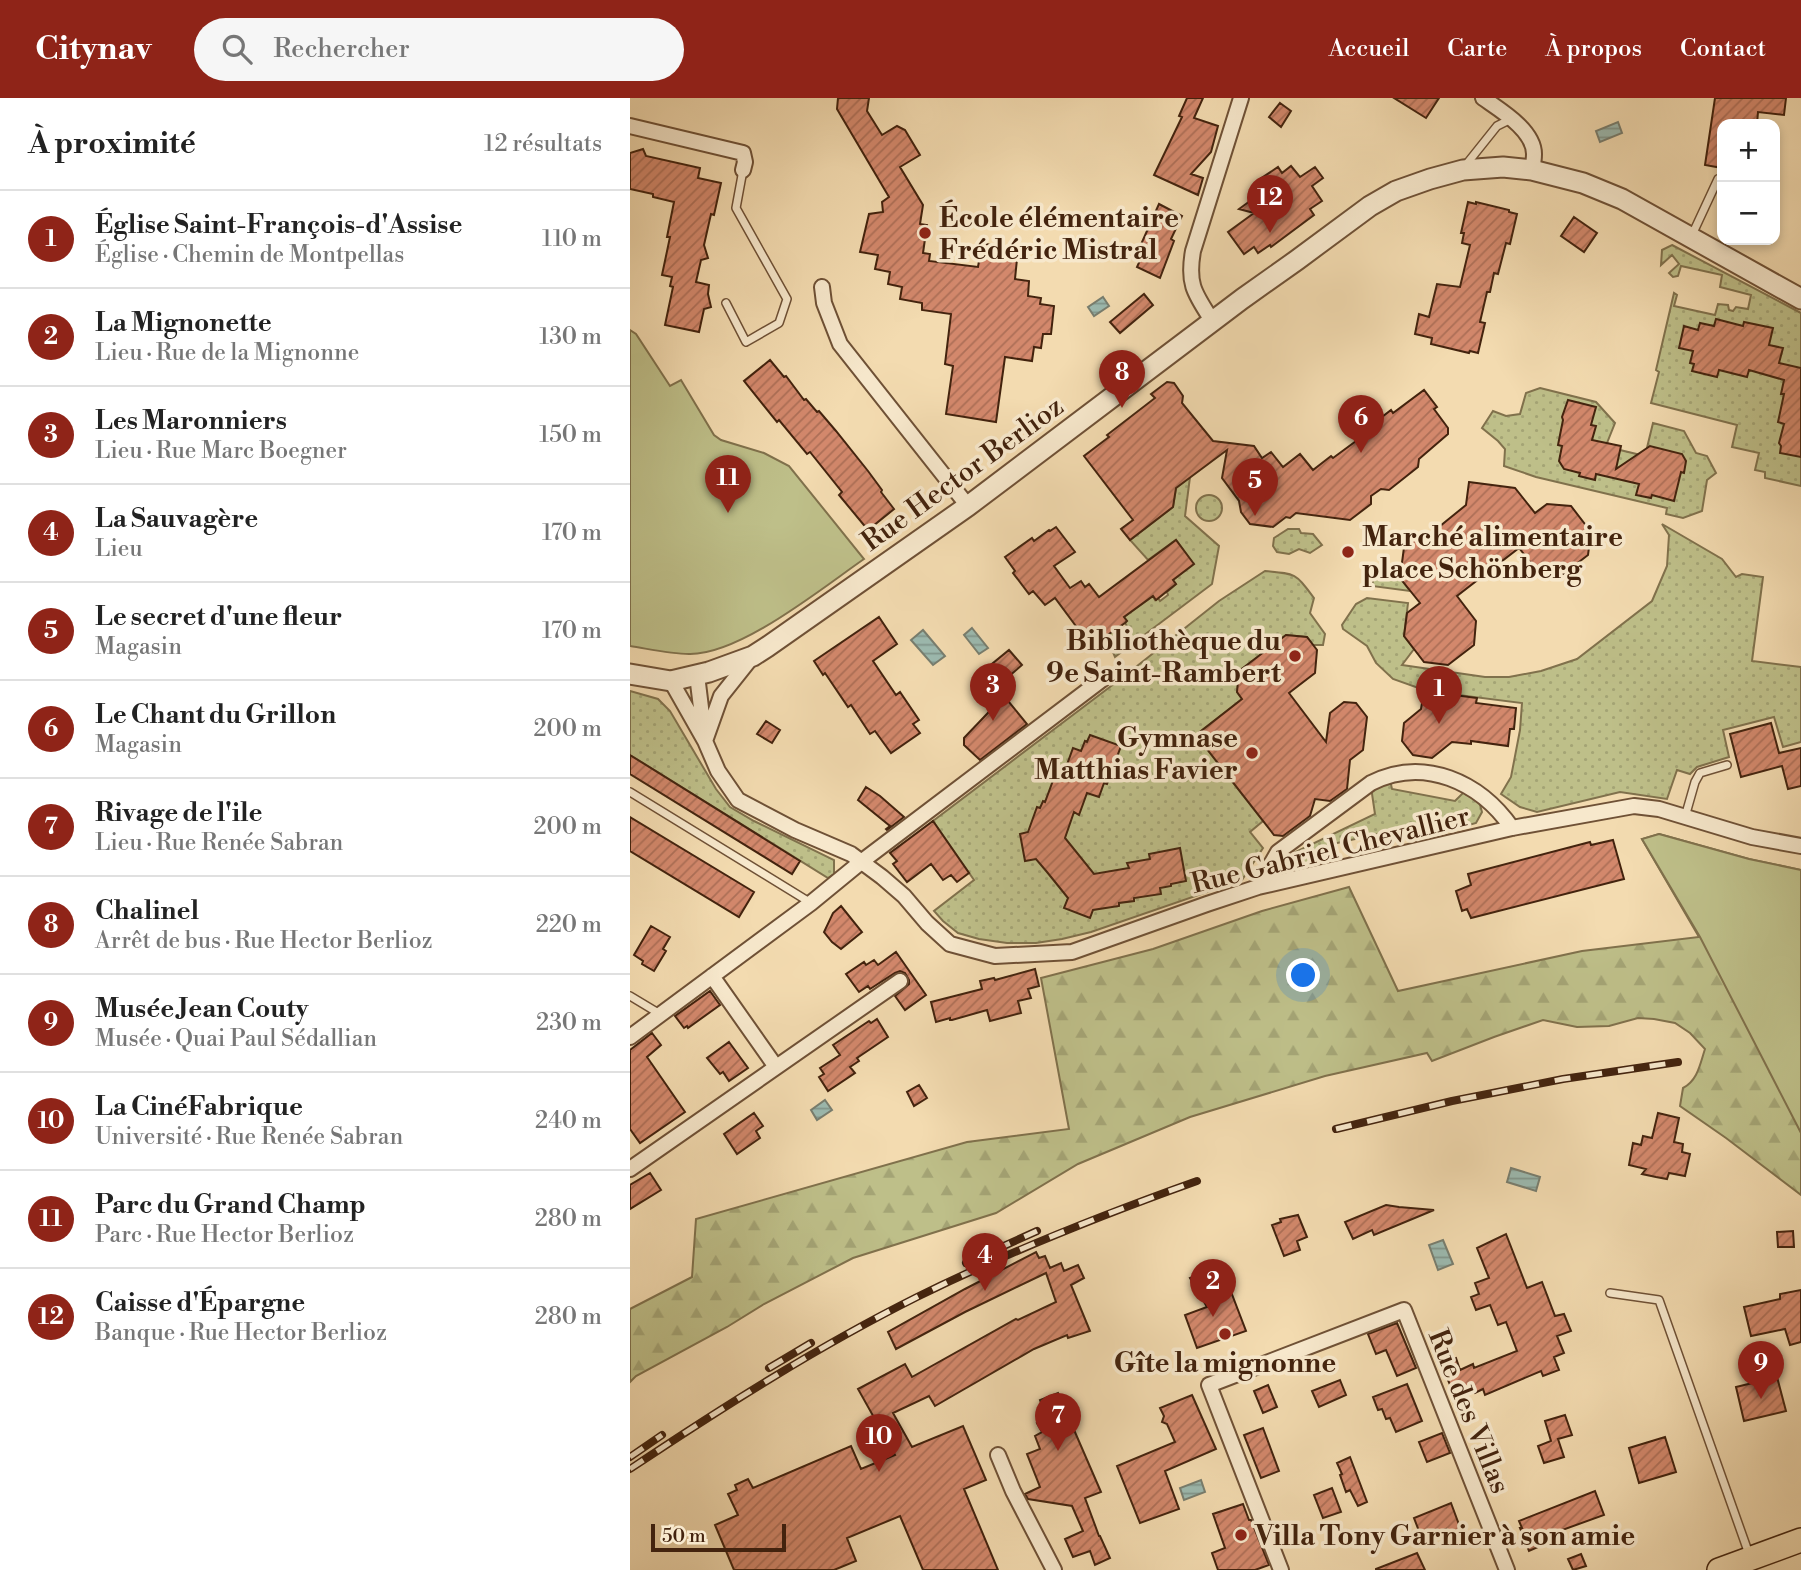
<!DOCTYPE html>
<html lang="fr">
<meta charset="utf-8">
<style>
:root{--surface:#fff;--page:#f6f6f6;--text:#222;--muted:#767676;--line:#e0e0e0;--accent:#8f2418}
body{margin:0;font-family:"Libre Bodoni",serif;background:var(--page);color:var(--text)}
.controls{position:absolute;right:21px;top:21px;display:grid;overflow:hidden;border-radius:14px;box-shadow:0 4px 10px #0003}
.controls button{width:63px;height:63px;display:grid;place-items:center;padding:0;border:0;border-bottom:2px solid var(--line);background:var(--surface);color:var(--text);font:35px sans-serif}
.scale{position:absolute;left:21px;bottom:18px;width:135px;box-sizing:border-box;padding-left:7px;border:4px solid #43230e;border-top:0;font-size:19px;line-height:24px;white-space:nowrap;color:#43230e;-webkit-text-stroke:5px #f7e8cc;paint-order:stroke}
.you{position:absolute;left:674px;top:878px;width:24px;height:24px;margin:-18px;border:5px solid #fff;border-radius:50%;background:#1a73e8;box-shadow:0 0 0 10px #1a73e833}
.badge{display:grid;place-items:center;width:46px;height:46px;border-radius:50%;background:var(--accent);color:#fff;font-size:23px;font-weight:700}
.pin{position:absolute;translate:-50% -58px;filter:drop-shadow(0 2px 4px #0008)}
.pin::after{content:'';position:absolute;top:37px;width:24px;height:21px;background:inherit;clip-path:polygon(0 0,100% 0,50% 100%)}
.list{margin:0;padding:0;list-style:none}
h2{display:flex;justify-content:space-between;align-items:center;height:91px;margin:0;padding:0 28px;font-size:30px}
h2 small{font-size:23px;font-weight:400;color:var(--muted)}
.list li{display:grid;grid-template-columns:46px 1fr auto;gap:21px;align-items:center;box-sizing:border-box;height:98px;padding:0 28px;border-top:2px solid var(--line)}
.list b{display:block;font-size:26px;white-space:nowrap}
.list p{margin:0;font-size:23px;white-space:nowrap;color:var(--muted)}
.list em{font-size:23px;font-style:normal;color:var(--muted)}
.icon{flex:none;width:38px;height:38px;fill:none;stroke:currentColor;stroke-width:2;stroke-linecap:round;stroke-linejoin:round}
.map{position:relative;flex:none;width:1171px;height:1472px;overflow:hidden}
header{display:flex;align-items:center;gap:42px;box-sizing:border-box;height:98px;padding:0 35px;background:var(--accent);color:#fff}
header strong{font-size:33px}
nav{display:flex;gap:38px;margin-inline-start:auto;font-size:24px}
.search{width:490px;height:63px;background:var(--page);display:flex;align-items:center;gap:18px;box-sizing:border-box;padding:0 24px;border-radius:38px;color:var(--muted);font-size:26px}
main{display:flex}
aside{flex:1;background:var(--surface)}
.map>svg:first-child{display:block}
</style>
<header>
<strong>Citynav</strong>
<div class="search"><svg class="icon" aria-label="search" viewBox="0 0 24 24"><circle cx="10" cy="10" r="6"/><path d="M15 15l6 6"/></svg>Rechercher</div>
<nav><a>Accueil</a><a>Carte</a><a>À propos</a><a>Contact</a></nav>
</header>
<main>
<aside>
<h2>À proximité<small>12 résultats</small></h2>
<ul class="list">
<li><span class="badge">1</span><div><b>Église Saint-François-d'Assise</b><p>Église · Chemin de Montpellas</p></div><em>110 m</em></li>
<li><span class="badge">2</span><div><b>La Mignonette</b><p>Lieu · Rue de la Mignonne</p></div><em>130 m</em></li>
<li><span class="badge">3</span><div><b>Les Maronniers</b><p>Lieu · Rue Marc Boegner</p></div><em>150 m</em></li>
<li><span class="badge">4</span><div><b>La Sauvagère</b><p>Lieu</p></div><em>170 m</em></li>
<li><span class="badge">5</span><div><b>Le secret d'une fleur</b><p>Magasin</p></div><em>170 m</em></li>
<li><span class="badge">6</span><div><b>Le Chant du Grillon</b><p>Magasin</p></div><em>200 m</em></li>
<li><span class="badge">7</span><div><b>Rivage de l'ile</b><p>Lieu · Rue Renée Sabran</p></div><em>200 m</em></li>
<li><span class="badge">8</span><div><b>Chalinel</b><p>Arrêt de bus · Rue Hector Berlioz</p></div><em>220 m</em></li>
<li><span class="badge">9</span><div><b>Musée Jean Couty</b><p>Musée · Quai Paul Sédallian</p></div><em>230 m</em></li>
<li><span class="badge">10</span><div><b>La CinéFabrique</b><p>Université · Rue Renée Sabran</p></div><em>240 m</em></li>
<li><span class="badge">11</span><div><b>Parc du Grand Champ</b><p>Parc · Rue Hector Berlioz</p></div><em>280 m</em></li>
<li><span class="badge">12</span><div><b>Caisse d'Épargne</b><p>Banque · Rue Hector Berlioz</p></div><em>280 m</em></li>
</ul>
</aside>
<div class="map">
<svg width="1171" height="1472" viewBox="0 0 1171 1472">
<defs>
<pattern id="grass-dots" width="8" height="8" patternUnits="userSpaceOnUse" patternTransform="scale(1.75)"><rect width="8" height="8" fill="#bebf89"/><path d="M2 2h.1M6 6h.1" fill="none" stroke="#a4a475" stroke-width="1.8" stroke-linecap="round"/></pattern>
<pattern id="forest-firs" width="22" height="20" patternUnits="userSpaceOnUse" patternTransform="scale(1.75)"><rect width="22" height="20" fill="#bebf89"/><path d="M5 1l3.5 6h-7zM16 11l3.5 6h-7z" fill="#a4a475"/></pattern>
<pattern id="water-rules" width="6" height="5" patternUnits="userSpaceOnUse" patternTransform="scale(1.75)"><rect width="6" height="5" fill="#9cbab0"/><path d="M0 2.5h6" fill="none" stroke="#81978e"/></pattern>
<pattern id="building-hatch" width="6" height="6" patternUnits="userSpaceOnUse" patternTransform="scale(1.75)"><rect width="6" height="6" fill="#d3886c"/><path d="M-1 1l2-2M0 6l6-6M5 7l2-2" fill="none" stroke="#ad6f57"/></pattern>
</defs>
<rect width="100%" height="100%" fill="#f3dbb0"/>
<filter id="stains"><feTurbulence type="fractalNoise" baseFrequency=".00286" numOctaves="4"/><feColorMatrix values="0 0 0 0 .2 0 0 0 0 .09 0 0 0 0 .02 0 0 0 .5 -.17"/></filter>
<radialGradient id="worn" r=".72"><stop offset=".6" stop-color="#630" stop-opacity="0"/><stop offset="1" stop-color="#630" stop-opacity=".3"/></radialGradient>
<path fill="url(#grass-dots)" stroke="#80714c" stroke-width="2" d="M1042,147L1171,215V388L1135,380V374L1125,372L1129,355L1102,349L1107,327L1021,305L1029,274L1026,272L1044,195L1047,197L1044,208L1085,217L1088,206L1098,207L1099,212L1103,213L1106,209L1118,211L1121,197L1090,189L1092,177L1051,168L1048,178L1043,179L1039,175L1049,166L1042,157L1031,167L1032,152Z
M910,290L966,304L985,325L977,345L990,352L1015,358L1023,325L1054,333L1066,355L1077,358L1086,375L1077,382L1072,413L1053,420L1036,416L1037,410L906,379L874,368L875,351L868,343L852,330L863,313L876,318L890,316L896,295Z
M560,379L555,418L589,448L582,486L485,559L476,538L486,531L489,534L497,528L495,525L497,523L494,519L523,498L525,502L528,500L530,503L538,497L537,494L546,486L543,482L563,466L546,442L518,462L500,442L543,409L546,390Z
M566 410a13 13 0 1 1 26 0a13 13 0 1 1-26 0Z
M1032,426L1092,461L1106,479L1112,476L1133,479L1122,563L1171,569V644L1153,649L1144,619L1093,632L1099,659L1067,669L1060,676L1047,672L1037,701L990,694L907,714L890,709L871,696L881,679L890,632L892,605L797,593L763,581L746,565L737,548L713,531L712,527L726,506L737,500L778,505L774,538L784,551L772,567L855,579H879L911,573L947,561L1022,503L1037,468L1039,437Z
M658,431H669L671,435L683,436L692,447L680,455L669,451L659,456L647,454L643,448L644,440Z
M745,472L770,476V480L780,493L742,488Z
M635,473C667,476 665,475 684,500L680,515L695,536L693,547H683L677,539L656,537L610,573L607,594L612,601L566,637L633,723L620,734L633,750L612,782L461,834L432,841L406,845H377L349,841L328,835L313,823L304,813L344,782L303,723L497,576L589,503Z
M0,593L28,601L40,613L86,691L100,709L124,723L204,762V776L198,780L0,657Z
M760,682L762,691L825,703L835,693L849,703L852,714L846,725L832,729L829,718L698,747L700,761L647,772L653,760L745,716L741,689Z"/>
<path fill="url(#forest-firs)" stroke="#80714c" stroke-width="2" d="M1029,736L1119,761L1171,772V1097L1096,1040L1050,1008L1053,990C1068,982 1070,966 1075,951L1060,935L1045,925L1024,921L1008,920L979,928L947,929L913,922L864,939L802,963L797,955L695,978L560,1019L448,1066L366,1115L223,1160L134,1206L97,1229L6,1278L0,1284V1211L62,1179L66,1121L337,1044L439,1031L411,880L523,851L632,813L719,789L768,893L952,853L1069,839L1012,741Z"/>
<path fill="#bebf89" stroke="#80714c" stroke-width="2" d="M0,232L6,236L40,288L51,282L84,337L91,342L134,355L159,368L234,461C192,490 110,557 59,556C40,556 19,551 0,548Z
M1029,736L1119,761L1171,772V1035L1070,839L1012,741Z"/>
<path fill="url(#water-rules)" stroke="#787e6f" stroke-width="2" d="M988,24L992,35L970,44L966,33Z
M473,199L479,208L464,218L458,209Z
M342,530L358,550L349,556L334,537Z
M293,532L315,558L303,567L281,542Z
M195,1002L202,1012L187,1022L181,1012Z
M881,1070L910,1079L906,1093L877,1084Z
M813,1142L823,1166L808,1172L799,1147Z
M571,1382L575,1394L554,1402L550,1390Z"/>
<path fill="url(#building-hatch)" stroke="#43230e" stroke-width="2" d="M208,0H239L237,13L252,37L267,28L275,32L290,57L270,69L293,107L290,126L297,127L293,155L300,156L299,163L348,169L351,151L356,146L374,149L373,158L387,161L385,181L399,183L398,198L411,200L410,206L424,208L421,236H413L411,250L404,249L402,263L375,259L366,324L316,316L323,268L315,266L321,216L292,212V205L270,201L272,189L258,186L260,174L245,171L248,157L230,154L239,116L253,114L252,104L259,99L207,11Z
M557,0H573L564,20L588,28L581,54L561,76L573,80L568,97L524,77L552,19L549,18Z
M764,0H809L796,20Z
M1085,0H1156L1154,17L1128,14L1127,26H1092V70L1075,67Z
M650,5L661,13L651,29L639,19Z
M13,51L16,58L70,70L68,80L91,85L84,117L81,116L74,147L78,160L71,162L66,184L79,187L78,196L81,209L74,211L69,234L35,227L43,189L40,188L42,179L32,177L40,139H37L44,104L23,99V96L0,91V55Z
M661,68L670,79L685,69L693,80L682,88L692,103L680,111L684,117L641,149L640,147L628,155L624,149L614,156L598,134L624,115L609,111L631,95L629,91L635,87L630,81L648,69L652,75Z
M838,104L846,106V104L879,112V114L887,116L880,146L876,145L868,176L864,175L860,194H857L850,224L855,225L848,255L840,253L839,255L801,246L802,240L785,236L789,216L799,219L807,186L830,189L840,147L832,145L834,135H831Z
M529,106L552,118L541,141L544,143L530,180L507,169L513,156L508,153Z
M944,119L967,135L954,154L931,138Z
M514,196L523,207L490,235L480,224Z
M1086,221L1113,228L1114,224L1143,230L1139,247L1153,250L1149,265L1171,270V359L1150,355L1151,348L1149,345L1154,326L1148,324L1154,296H1151L1154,282L1119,272L1117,279L1089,272L1087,279L1062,273L1064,266L1060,265L1063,253L1049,250L1054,228L1068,232L1070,225L1084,228Z
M140,262L154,279L156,278L174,302L176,301L187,314L189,313L206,333L238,373L252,392L251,394L264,411L238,432L209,397L212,394L180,354L177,356L149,322L147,324L114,283Z
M537,284L544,285L553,298L552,305L583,343L624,348L632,360L641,354L653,369L670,356L683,372L701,358L703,360L745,329L743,326L761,312L763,315L794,292L807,309L804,311L818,330V336L789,361L788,369L759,392L751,391L741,398V406L720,422L666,415L660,420L656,419L643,429L620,426L611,414L609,403L592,380L597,352L546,390L543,409L500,442L491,431L503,422L454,358L479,339L477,337L525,300L521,296Z
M938,302L966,309L961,327L966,328L962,342L991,348L986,371L1020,348L1052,356L1056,363L1054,375L1051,374L1044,403L1022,397L1021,400L1006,397L1009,386L966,376L965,382L949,378L950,375L934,371L929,363L932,348L928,347L933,322L932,319Z
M839,384L885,390L905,415L917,406L941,408L961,434L958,457L932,477L909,475L889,450L827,498L846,523L844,547L818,567L794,564L774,538L777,515L790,505L770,480L776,434L799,437L836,407Z
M426,429L445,454L424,468L440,490L451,483L455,489L459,486L469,499L546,442L564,466L543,482L546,486L526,502L523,498L494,519L497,523L495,525L476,538L474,536L456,549L448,537L451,535L425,500L415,507L403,493L399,496L383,475L385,473L375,459L402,440L404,443L419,432L420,433Z
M249,519L267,546L243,563L266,597L270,594L289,622L283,626L290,635L261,655L245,633L240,636L221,607L218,609L195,575L193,577L184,563Z
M656,537L677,539L687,552L685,575L659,595L696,644L700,615L714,604L726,605L737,619L733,652L720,662L717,691L700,703L685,701L680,718L653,738L644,737L566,637L612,601L607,594L609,573Z
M379,552L392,567L370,586L357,570Z
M794,593L847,600L846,605L886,610L884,631H880L878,648L841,643V646L822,644L802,660L783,657L772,643L774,625L791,611Z
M374,598L397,626L350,662L334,647V640Z
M136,623L150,632L142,645L127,636Z
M1141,625L1149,655L1171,650V688L1158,691L1152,668L1111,679L1100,636Z
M460,637L491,648L477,686L474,685L469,699L457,695L449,717L444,714L435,740L464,776L499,770L497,765L520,761L519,756L550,750L556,783L541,786V788L530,790L531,796L504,800V803L489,805V808L463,812L460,820L434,810L438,800L417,774L406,761L395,763L390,736L398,734L407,709L410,710L413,703L415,704L428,669L435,672L443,650L451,653L455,643L457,644Z
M0,657L170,763L162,776L0,676Z
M236,689L250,698L274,719L257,732L256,731L260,728L228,702Z
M0,719L124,794L109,819L0,753Z
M303,723L339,775L327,784L321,777L313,782L301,766L277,784L263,766L267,763L260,755Z
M983,742L994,781L841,820L837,811L832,813L826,793L841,787L838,776L960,744L961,747Z
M211,808L232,834L211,851L202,844L194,834L203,815Z
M21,828L40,839L33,851L36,853L24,873L12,866L13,863L4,857Z
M266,854L296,897L275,912L265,898L279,886V882L275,875L270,873L265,875L240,891L238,888L229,894L216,876L234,864L236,867L244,862L248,867Z
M405,871L409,888L398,891L401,900L388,903L391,915L360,923L357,912L322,922H320V920L306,924L301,904L352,891L350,883L364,880L365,882Z
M80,893L90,907L58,930L57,928L54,930L45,918Z
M247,921L258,939L227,960L229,963L220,969L225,975L198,993L189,979L194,976L190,970L210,957L203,947L239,923L241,925Z
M22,935L31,947L17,959L55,1014L10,1045L0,1031V952Z
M99,944L118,970L99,983L93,974L90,976L77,960Z
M289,987L297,1000L284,1008L277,994Z
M124,1015L133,1028L126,1033L130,1040L107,1056L94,1036Z
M1028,1015L1049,1020L1044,1044L1053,1046L1052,1054L1060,1056L1055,1078L1039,1075L1037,1081L1026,1079L1012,1076L1016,1071L999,1067L1003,1045L1011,1047L1013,1038L1022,1040Z
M20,1075L31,1092L0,1111V1087Z
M756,1107L769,1109L804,1112L744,1137L742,1132L723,1141L715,1124Z
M668,1117L677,1139L667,1143L670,1152L654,1158L642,1127L651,1124L650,1121Z
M1163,1133L1164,1149H1148L1147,1134Z
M876,1136L897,1190L912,1184L925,1218L934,1216L941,1233L927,1238L934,1255L924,1259L929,1272L913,1278L911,1273L855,1297L853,1291L845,1295L841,1288L824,1296L811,1266L826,1260L830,1272L843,1266L844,1270L887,1253L876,1224L868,1227L860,1207L846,1212L841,1199L849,1196L845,1185L859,1180L847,1150Z
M406,1154L409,1160L415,1158L420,1170L431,1165L434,1173L448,1167L454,1180L441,1187L460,1233L438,1240L437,1237L404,1251L305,1308L299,1298L263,1315L282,1349L333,1328L356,1382L334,1391L368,1472H293L270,1418L217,1440L226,1463L204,1472H104L85,1427L108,1417L98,1396L107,1392L105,1387L118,1381L123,1390L221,1348L231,1371L265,1357L228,1291L275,1266L282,1279L386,1221L388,1222L426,1204L416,1175L335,1214L266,1251L258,1234L335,1191Z
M584,1171L592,1188L598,1186L616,1233L567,1250L555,1217L577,1209L560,1180Z
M1171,1192V1244L1160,1247L1155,1231L1121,1238L1114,1209L1150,1201V1196Z
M767,1225L786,1270L767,1278L756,1252L746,1256L738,1236Z
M1147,1279L1156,1313L1114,1323L1106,1289Z
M710,1282L716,1297L689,1309L682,1293Z
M777,1286L792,1323L766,1334L760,1320L756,1321L752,1311L748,1312L743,1299Z
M638,1287L647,1309L633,1315L624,1293Z
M428,1295L471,1394L455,1400L469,1438H470L480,1460L465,1467L460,1453L443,1459L435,1441L453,1433L442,1408L398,1401L395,1396L410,1389L397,1356L410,1351L405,1338L412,1334L407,1325L417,1322L410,1302Z
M562,1297L586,1351L535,1373L549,1411L510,1425L487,1368L545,1344L537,1326L532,1324L534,1318L530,1310Z
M935,1317L942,1337L928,1341L934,1359L914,1365L908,1348L921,1343L915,1323Z
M633,1330L649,1373L631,1380L614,1337Z
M812,1335L820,1355L797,1364L789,1344Z
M1035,1339L1046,1374L1009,1385L999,1350Z
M720,1359L737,1404L728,1408L720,1392L716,1394L710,1377L712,1376L707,1365Z
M702,1390L711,1414L693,1420L684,1397Z
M965,1393L974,1417L921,1436L924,1442L899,1453L890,1430H892L889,1423Z
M821,1405L831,1432L819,1437L816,1431L792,1441L784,1420Z
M613,1406L619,1422H621L639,1467L625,1472H588L582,1455L595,1450L583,1416Z
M787,1455L795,1472H746V1471Z
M951,1456L956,1468L943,1472L938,1461Z"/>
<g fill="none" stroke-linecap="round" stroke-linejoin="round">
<defs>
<path id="service" d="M835,68L867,28L881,21
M1062,137L1088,81
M96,205L116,244L149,225L157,201L106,110L113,72
M0,694L181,805
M1055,719L1065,684L1070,675L1097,667
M0,898L30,916
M980,1195L1029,1202L1119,1456"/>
<path id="minor" d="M853,0C870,12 904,32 904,56C904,61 903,67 902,72
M0,28L113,55L115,64L113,72
M192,189L194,205L210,246L338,408
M583,224C565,196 557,187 563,153L611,0
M67,577L74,634
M41,583L75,643L88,673L108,702L165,732L221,756L252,779L274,798L297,825L320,846L365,858L442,854L577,806L628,789L882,730L1004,708L1029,711L1122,739L1171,748
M75,643L91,598L122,559
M628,789L648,754L741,685C794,658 850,684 882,730
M82,878L146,969
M0,939L181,805L231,764L474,580
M0,1071L270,883
M368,1357L383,1393L424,1472
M651,1472L579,1287L774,1212L877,1472"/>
<path id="tertiary" d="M0,576L41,583L79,574L123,558L137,549L338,408L612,201L667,162L740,108L766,93L800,81L833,72L873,69L902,72L953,85L992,101L1171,201"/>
<path id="primary" d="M1089,1472L1171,1442"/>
</defs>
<use href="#service" stroke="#6f5136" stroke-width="10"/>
<use href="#minor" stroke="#6f5136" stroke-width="18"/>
<use href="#tertiary" stroke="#6f5136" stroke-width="23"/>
<use href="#primary" stroke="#43230e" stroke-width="26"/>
<use href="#service" stroke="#f7e8cc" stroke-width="7"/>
<use href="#minor" stroke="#f7e8cc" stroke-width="14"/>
<use href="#tertiary" stroke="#f7e8cc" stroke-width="19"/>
<use href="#primary" stroke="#f3dbb0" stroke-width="23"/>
<defs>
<path id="rail" d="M706,1031L822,1003L933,981L1048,964
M336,1165L407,1133
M139,1270L181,1245
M0,1359L32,1337
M0,1371C93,1309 187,1249 287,1199C378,1154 472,1117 567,1083"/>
</defs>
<use href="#rail" stroke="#43230e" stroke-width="8"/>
<use href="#rail" stroke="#f7e8cc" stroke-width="5" stroke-dasharray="16" stroke-linecap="butt"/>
</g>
<g fill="#8f2418" stroke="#f7e8cc" stroke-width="2.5">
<circle cx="295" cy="135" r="7"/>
<circle cx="718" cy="454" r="7"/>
<circle cx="665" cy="558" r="7"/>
<circle cx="622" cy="655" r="7"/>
<circle cx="595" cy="1236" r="7"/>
<circle cx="611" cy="1437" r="7"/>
</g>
<g text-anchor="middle" stroke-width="7" stroke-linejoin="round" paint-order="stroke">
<g font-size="28" font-weight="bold" fill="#43230e" stroke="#f7e8cc" text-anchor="start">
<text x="309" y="129">École élémentaire<tspan x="309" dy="32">Frédéric Mistral</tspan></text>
<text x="732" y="448">Marché alimentaire<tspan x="732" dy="32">place Schönberg</tspan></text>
<text x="651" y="552" text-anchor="end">Bibliothèque du<tspan x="651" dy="32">9e Saint-Rambert</tspan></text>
<text x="608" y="649" text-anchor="end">Gymnase<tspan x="608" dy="32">Matthias Favier</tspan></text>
<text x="595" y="1274" text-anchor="middle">Gîte la mignonne</text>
<text x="625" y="1447">Villa Tony Garnier à son amie</text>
</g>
<g font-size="28" fill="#43230e" stroke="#f7e8cc">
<text transform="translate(332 375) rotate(-36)" y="10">Rue Hector Berlioz</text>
<text transform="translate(700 751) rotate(-14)" y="10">Rue Gabriel Chevallier</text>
<text transform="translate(840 1313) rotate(68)" y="10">Rue des Villas</text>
</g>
</g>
<rect width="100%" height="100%" filter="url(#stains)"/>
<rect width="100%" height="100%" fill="url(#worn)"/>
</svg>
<div class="controls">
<button>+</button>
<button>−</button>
</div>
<div class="scale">50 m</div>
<div class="you"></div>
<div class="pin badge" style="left:809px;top:626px">1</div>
<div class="pin badge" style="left:583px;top:1219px">2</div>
<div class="pin badge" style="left:363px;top:623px">3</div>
<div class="pin badge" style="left:355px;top:1193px">4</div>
<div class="pin badge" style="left:625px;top:418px">5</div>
<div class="pin badge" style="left:731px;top:355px">6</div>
<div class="pin badge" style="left:428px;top:1353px">7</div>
<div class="pin badge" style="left:492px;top:310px">8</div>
<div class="pin badge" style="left:1131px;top:1301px">9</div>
<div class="pin badge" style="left:249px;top:1374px">10</div>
<div class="pin badge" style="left:98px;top:415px">11</div>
<div class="pin badge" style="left:640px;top:135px">12</div>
</div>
</main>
